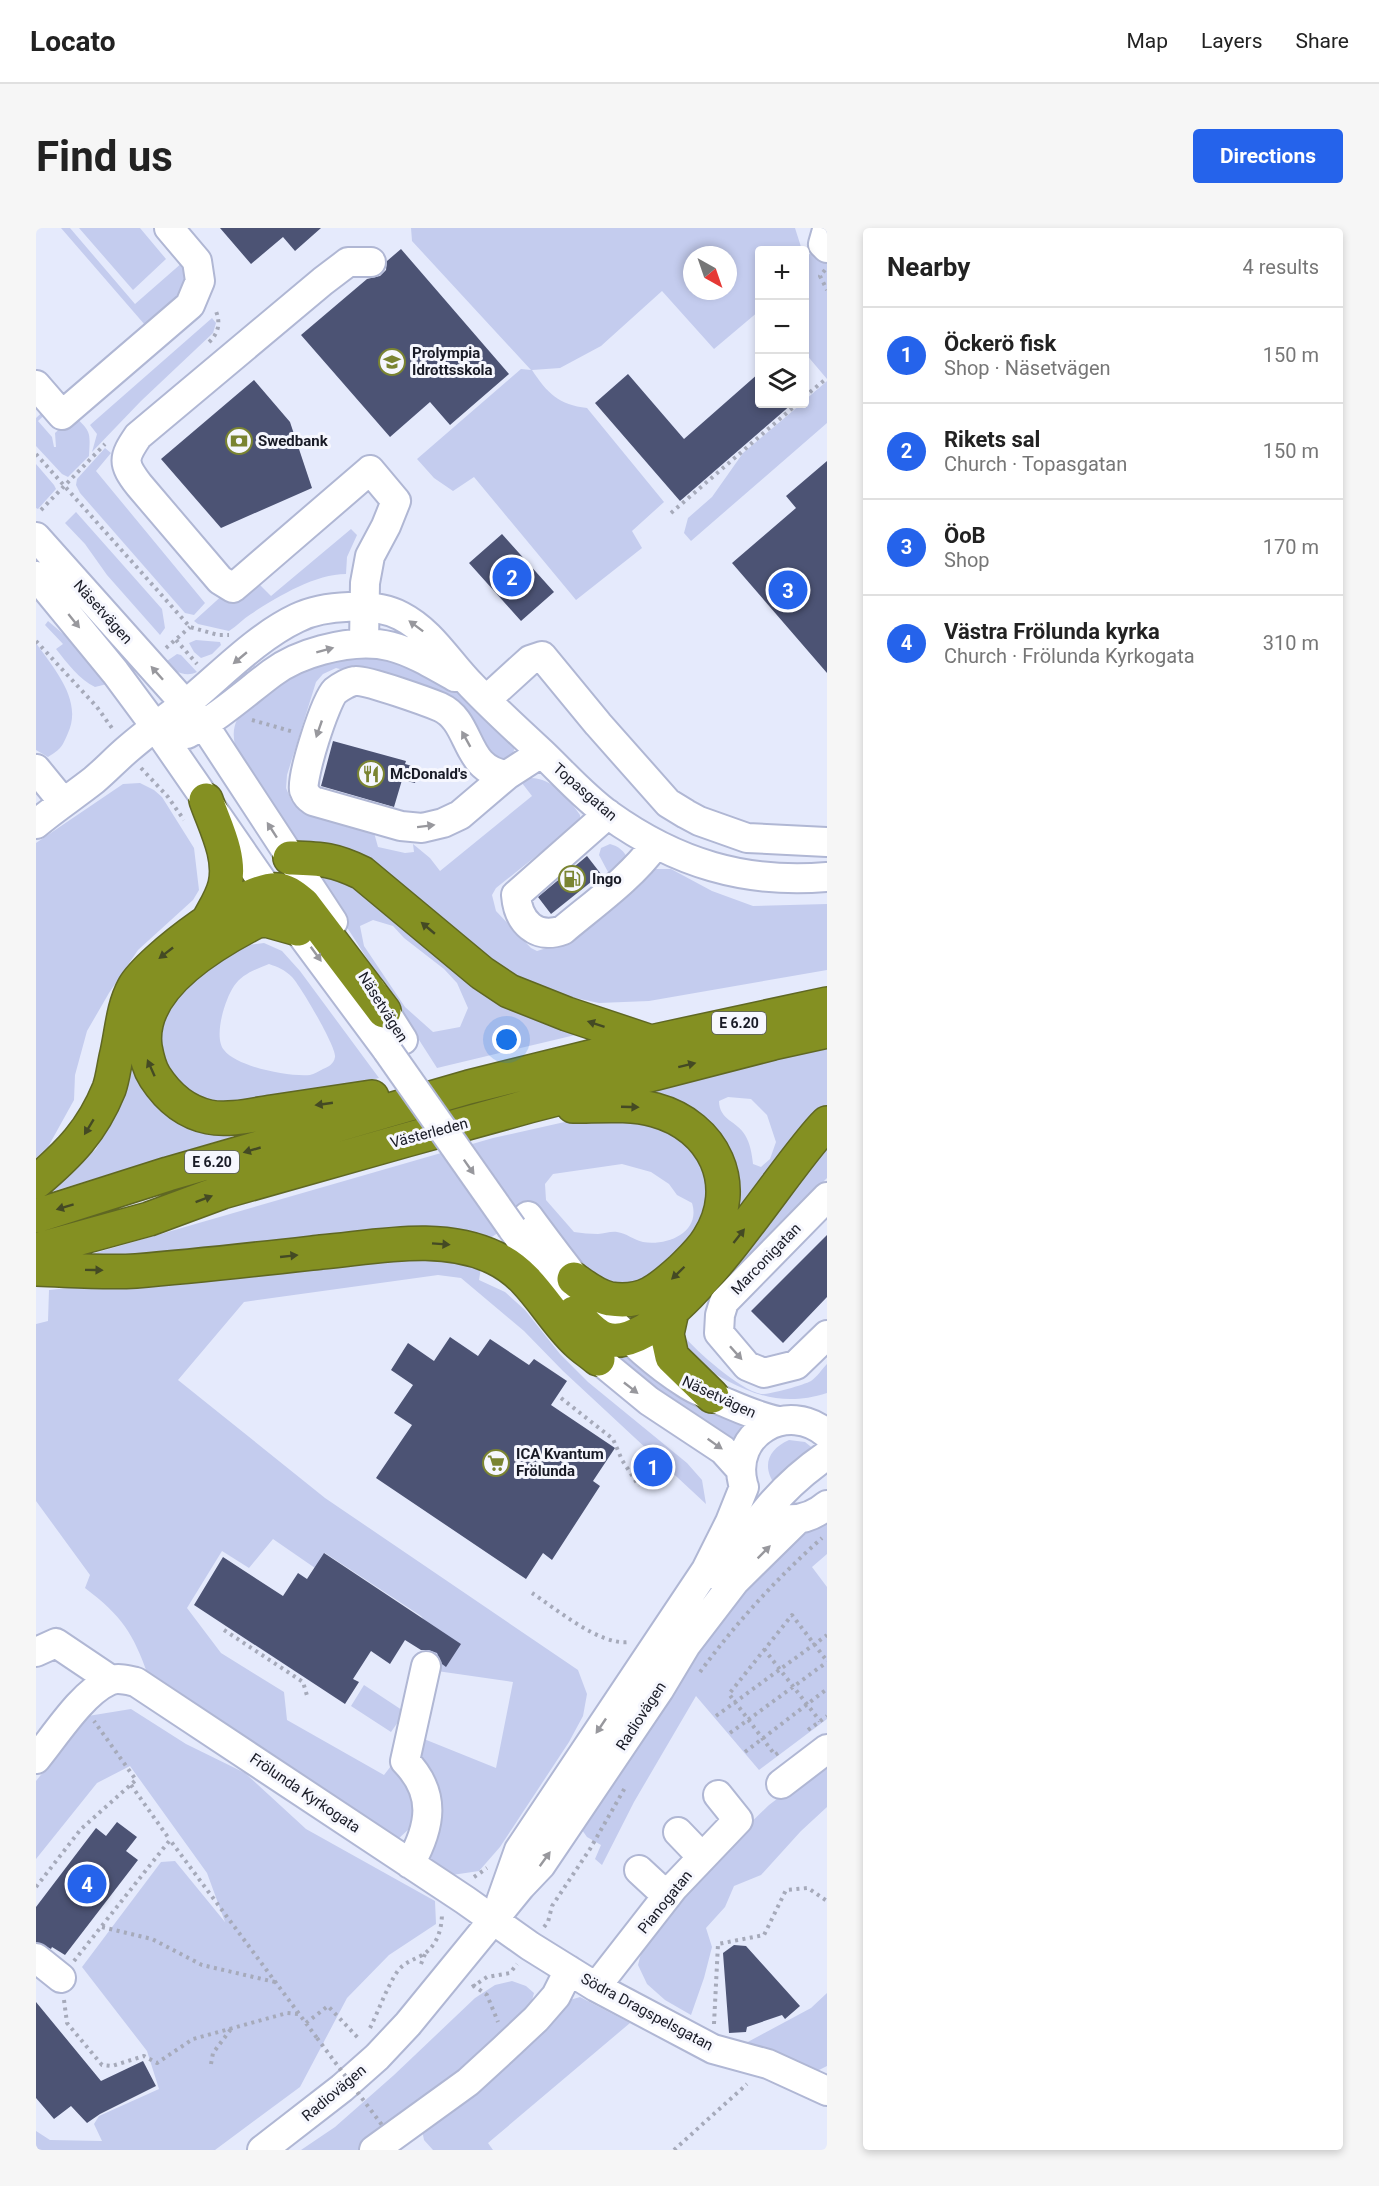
<!DOCTYPE html>
<meta charset="utf-8">
<style>
:root{--surface:#fff;--page:#f6f6f6;--text:#222;--muted:#767676;--line:#e0e0e0;--accent:#2563eb}
body{margin:0;font-family:Roboto,sans-serif;background:var(--page);color:var(--text)}
.controls{position:absolute;right:18px;top:18px;display:grid;overflow:hidden;border-radius:6px;box-shadow:0 3px 9px #0003}
.controls button{width:54px;height:54px;display:grid;place-items:center;padding:0;border:0;border-bottom:2px solid var(--line);background:var(--surface);color:var(--text);font:30px sans-serif}
.compass{position:absolute;left:647px;top:18px;width:54px;height:54px;border-radius:50%;background:var(--surface);box-shadow:0 3px 9px #0003;rotate:140deg}
.you{position:absolute;left:471px;top:812px;width:21px;height:21px;margin:-15px;border:4px solid #fff;border-radius:50%;background:#1a73e8;box-shadow:0 0 0 9px #1a73e833}
.badge{display:grid;place-items:center;width:39px;height:39px;border-radius:50%;background:var(--accent);color:#fff;font-size:20px;font-weight:700}
.pin{position:absolute;translate:-50% -50%;border:3px solid #fff;box-shadow:0 2px 6px #0006}
.list{margin:0;padding:0;list-style:none}
h2{display:flex;justify-content:space-between;align-items:center;height:78px;margin:0;padding:0 24px;font-size:26px}
h2 small{font-size:20px;font-weight:400;color:var(--muted)}
.list li{display:grid;grid-template-columns:39px 1fr auto;gap:18px;align-items:center;box-sizing:border-box;height:96px;padding:0 24px;border-top:2px solid var(--line)}
.list b{display:block;font-size:22px;white-space:nowrap}
.list p{margin:0;font-size:20px;white-space:nowrap;color:var(--muted)}
.list em{font-size:20px;font-style:normal;color:var(--muted)}
.icon{flex:none;width:33px;height:33px;fill:none;stroke:currentColor;stroke-width:2;stroke-linecap:round;stroke-linejoin:round}
.map{position:relative;flex:none;width:791px;height:1922px;overflow:hidden;border-radius:6px}
header{display:flex;align-items:center;gap:36px;box-sizing:border-box;height:84px;padding:0 30px;background:var(--surface);border-bottom:2px solid var(--line)}
header strong{font-size:28px}
nav{display:flex;gap:33px;margin-inline-start:auto;font-size:21px}
.intro{display:flex;align-items:center;justify-content:space-between;box-sizing:border-box;height:144px;padding:0 36px}
h1{margin:0;font-size:42px}
.button{padding:15px 27px;border-radius:6px;background:var(--accent);color:#fff;font-size:21px;font-weight:700}
main{display:flex;gap:36px;padding:0 36px}
aside{flex:1;background:var(--surface);border-radius:6px;box-shadow:0 3px 9px #0003}
.map>svg:first-child{display:block}
</style>
<header>
<strong>Locato</strong>
<nav><a>Map</a><a>Layers</a><a>Share</a></nav>
</header>
<div class="intro"><h1>Find us</h1><a class="button">Directions</a></div>
<main>
<div class="map">
<svg width="791" height="1922" viewBox="0 0 791 1922">
<rect width="100%" height="100%" fill="#e5eafc"/>
<path fill="#c4ccee" fill-rule="evenodd" d="M25,0H34L99,76L147,34L153,59L109,97Z
M43,0H104L130,31L97,62Z
M375,0H759L766,22H724L723,83L678,121L626,63L565,118L524,140L496,142C511,165 523,177 551,180L628,274L596,303L606,320L540,372L438,249L417,263L398,250L381,231L485,141L495,142L376,13ZM656,27H692V63H656Z
M780,22L791,35V151L769,125V29Z
M176,90L180,95L177,105L105,173L56,224L61,206L54,197Z
M791,153V195L655,313L648,305L652,290L676,269L707,225L765,176H768L769,172Z
M12,179L14,182L2,193L16,209L18,219H20L19,205L38,188C56,204 54,205 53,228L32,249L26,246L0,218V190Z
M69,220L75,225L60,243L169,375L158,387L149,385L44,265L40,257L41,251Z
M0,236L18,257L20,261L2,281L0,280Z
M40,284L126,381L129,400L124,407L71,347L49,316L29,295Z
M315,301L321,307L311,329L310,346C279,346 241,369 215,386C207,391 201,398 193,403L162,396L158,393L190,364L208,365L224,357L235,368Z
M12,393L40,417L71,456L59,459C43,451 31,435 20,421L27,416L9,397Z
M160,412L184,414L185,417L176,426L165,430L158,424L153,415Z
M0,415C18,441 47,472 32,505C26,519 25,521 12,529L0,522Z
M336,423L410,452L479,516C478,529 472,534 458,534L404,467L300,440L287,446L280,454L251,547L250,560L256,574L337,601L342,619L369,625L378,624L377,616L394,630L404,643L496,568L486,555L487,551C512,545 531,568 544,587V592L539,597L460,660L456,667L460,683L495,720L501,723L514,719L608,645L617,641H635L676,663L717,678L791,676V742L613,773L563,775L515,765L464,744L254,609L201,526C198,514 195,502 202,490C208,480 264,439 276,434C290,428 320,426 336,423Z
M141,426L145,427L161,444C149,450 138,443 128,435Z
M104,555L118,562L126,569L158,620L163,662L157,672L102,722L73,765L51,803L39,847L38,872L12,919L0,930V615L87,556Z
M574,616C582,618 589,623 592,632L577,647L572,644L563,627L565,620Z
M273,640L288,641L556,803L401,840ZM337,692L357,698L368,710L408,741L421,755L432,780L424,799L397,804L369,779L328,718L324,698Z
M228,715L246,723L264,743L343,850L228,876L173,875L155,865L137,852L123,820L125,788L159,748L212,717ZM233,736C242,739 249,742 256,749C264,757 301,820 299,829C298,836 292,839 287,841C283,843 278,846 274,847C253,849 201,839 188,822C177,809 189,771 198,758C206,746 220,741 233,736Z
M791,820V878L767,902L698,1002L699,972L611,868L613,862ZM692,869L715,871L731,887L740,914L734,931L725,939L717,936C716,926 714,915 709,907C701,893 683,892 683,873Z
M101,840L222,901L15,964L60,921L78,887L91,842Z
M542,891L621,892L669,932C670,945 674,966 672,978C668,1002 622,1052 599,1058C588,1060 573,1056 562,1056L499,982L454,1010L453,1019L92,1033L38,1031L457,910ZM586,936L615,944L633,956L641,967L656,975C665,1004 632,1018 607,1014C598,1012 590,1005 581,1004C575,1003 568,1006 562,1006C554,1006 546,1005 538,1004L510,972L509,956L517,946Z
M791,905V950L657,1084L651,1095L647,1107C660,1123 704,1162 725,1166C732,1167 768,1157 775,1153C781,1149 786,1141 791,1136V1165C735,1183 701,1158 654,1132L642,1093Z
M325,1030L446,1033L443,1052L469,1064L489,1082L524,1126L552,1154L651,1235L666,1252L670,1276L527,1143L488,1103L425,1050L402,1047L208,1074L142,1152L289,1270L542,1442L551,1466L547,1488L533,1514L464,1619L443,1643L416,1647L393,1633L385,1532L388,1511L460,1540L477,1454L401,1443L393,1426L384,1418L395,1400L385,1388L289,1325L279,1340L237,1311L213,1340L186,1323L151,1380L185,1425L248,1464L251,1492L348,1547L358,1534L374,1555L379,1579L375,1599L360,1613L112,1447C97,1405 86,1388 49,1360L54,1347L0,1273V1096L12,1093L13,1062Z
M569,1119L584,1121L619,1151L644,1169L665,1181L718,1199L701,1222L624,1168Z
M753,1212L769,1214L779,1222L739,1257C725,1237 733,1221 753,1212Z
M791,1292V1326L776,1339L791,1359V1491L723,1542L660,1468L598,1574L566,1637L559,1631L565,1617L551,1609L546,1602L625,1477L711,1357L745,1315Z
M328,1457L369,1484L355,1504L315,1478Z
M95,1481L150,1516L209,1545L270,1601L399,1673L400,1696L353,1727L311,1770L264,1859L179,1922H0V1903L14,1912L66,1913L58,1896L63,1888L123,1861L111,1823L46,1739L125,1634L139,1633L189,1694L171,1645L94,1538L61,1555L0,1631V1553L52,1488Z
M791,1533V1579L765,1603L725,1647L698,1658L689,1679L670,1700L676,1719L668,1750L655,1787L629,1772L611,1756L602,1737L609,1710L672,1636L733,1577Z
M476,1753L490,1758L498,1765L495,1776L454,1817L328,1919L324,1922H265L299,1899L358,1847L439,1770L459,1757Z
M791,1765V1838L781,1843L708,1816L775,1780Z
M544,1769L594,1795L452,1915L457,1922H397L388,1912L386,1902L527,1774Z"/>
<path fill="#4c5374" d="M184,0H285L259,23L247,9L215,36Z
M365,21L473,146L414,197L394,174L354,209L265,107L331,51L344,48L350,42L351,33Z
M723,145V176H756L644,273L559,175L592,146L648,211Z
M218,152L254,194L276,260L185,300L125,231Z
M791,233V445L696,335L760,280L750,268Z
M466,306L518,364L485,393L433,335Z
M297,513L370,533L369,536L383,540L379,555L366,552L358,579L285,558Z
M551,628L565,646L515,686L502,669Z
M791,1007V1069L747,1115L715,1083Z
M414,1109L442,1128L454,1111L493,1137L498,1131L531,1153L515,1177L579,1220L557,1253L564,1258L516,1332L507,1325L490,1351L340,1250L376,1197L358,1185L377,1157L355,1142L372,1115L398,1133Z
M288,1325L425,1416L410,1439L406,1436L401,1425L393,1422H385L369,1412L354,1436L335,1423L317,1451L323,1454L309,1476L158,1377L187,1329L247,1368L262,1345L271,1351Z
M81,1594L101,1609L90,1623L102,1632L29,1727L16,1719L15,1721L0,1714V1679L60,1600L70,1608Z
M698,1717L710,1718L764,1778L749,1791L746,1787L711,1799L710,1804L693,1805L687,1725Z
M0,1774L65,1853L107,1833L120,1858L64,1886L51,1895L35,1878L18,1891L0,1870Z"/>
<g fill="none" stroke-linecap="round" stroke-linejoin="round">
<defs>
<path id="minor" d="M791,2L787,16L791,20
M0,157L26,187L154,77L164,53L161,33L133,0
M0,309L168,497L297,694
M0,348L79,444L119,498L233,663L351,822
M328,415L329,355L334,328L350,298L360,273L334,242L197,360L184,352L103,257C86,235 87,230 102,208L287,53L312,34H335
M450,472L494,432L506,428L562,496L632,575L650,586L663,593L711,610L791,614
M151,506C183,489 208,466 236,445C252,433 267,427 286,422C345,406 368,420 419,449
M0,541L27,574
M471,547C427,542 437,494 404,479C392,474 331,452 320,453C314,453 304,459 299,463C289,473 265,549 268,562C270,568 273,570 277,573L365,598L386,600L407,595L424,587L471,547L505,525
M572,586L480,667C482,694 500,712 527,702C559,675 595,650 619,617
M0,596C19,580 39,567 58,552C70,542 81,530 93,520C114,502 136,486 158,469C190,442 223,408 261,390C287,377 339,374 365,388C396,404 412,434 436,458C458,481 482,503 506,525C528,546 549,570 573,587C640,635 709,656 791,649
M336,763L367,812
M791,969L688,1074L684,1087L683,1105L711,1138L728,1145L760,1137L791,1107
M492,988C538,1050 583,1113 649,1155C660,1163 674,1167 686,1173C705,1181 722,1189 742,1193
M476,1000L535,1082L542,1102L562,1131L613,1173L687,1222L705,1242
M707,1256C694,1205 752,1172 791,1206
M743,1290C761,1294 777,1289 791,1277
M685,1349C717,1297 740,1262 791,1227
M0,1424L20,1415L75,1452
M0,1531C19,1508 46,1465 73,1453C81,1449 91,1452 100,1454L429,1672L494,1718L560,1759L677,1821L732,1836L791,1863
M745,1556L791,1521
M642,1604L666,1629
M374,1636C395,1598 401,1566 369,1533L390,1438
M603,1642L631,1668
M465,1673L483,1622L670,1342L694,1294L708,1259
M0,1730L25,1750
M560,1759L638,1659L702,1592L682,1567
M226,1922L306,1860L341,1829L372,1796L485,1658L505,1637L623,1462L650,1417L699,1353L761,1292
M338,1922L432,1854L468,1821L500,1791L520,1768L533,1742"/>
<path id="highway" d="M170,572C179,598 196,629 189,657C186,670 177,683 171,695
M254,630C286,631 297,631 326,645L446,745L473,763L531,786L615,814
M262,701L230,692L221,693C176,716 101,760 109,819C111,830 113,840 119,849C132,869 149,884 173,889C192,893 217,887 236,884C270,879 303,874 336,869
M537,878C563,878 593,875 619,882C678,898 706,957 673,1010C666,1022 656,1031 646,1041C623,1062 607,1076 574,1071C560,1068 549,1059 538,1051
M0,954C33,926 56,903 73,861C77,850 78,837 81,825C86,803 87,779 98,759C112,733 213,656 243,662C253,664 260,670 267,676L348,783
M0,988L132,946L433,859L615,814L791,776
M0,1022L113,991L186,964L370,912L493,878L737,815L791,803
M0,1041C33,1042 67,1045 100,1043C162,1038 223,1031 285,1024C341,1019 406,1004 459,1030C497,1048 512,1087 541,1114C547,1120 555,1125 562,1131
M636,1083L631,1106L636,1129L676,1168
M538,1085C548,1094 557,1107 570,1111C636,1129 747,937 791,895"/>
</defs>
<use href="#minor" stroke="#b0b7d4" stroke-width="32"/>
<use href="#highway" stroke="#5f6723" stroke-width="36"/>
<path stroke="#a6aaba" stroke-width="4" stroke-dasharray="3 4.5" stroke-linecap="butt" d="M789,42L784,48L791,62
M173,114C183,105 185,94 179,81
M768,169L791,150
M0,226L154,399L182,407H193
M5,282L69,216
M635,285L761,176
M140,412L161,436
M0,413L61,479L78,503
M130,420L154,399
M216,492L258,504
M105,540L132,569L148,592
M525,1170L577,1211L586,1232L603,1258
M496,1365C519,1380 564,1418 593,1414
M188,1402L267,1454L272,1471
M728,1421L784,1493
M664,1444C700,1395 741,1350 786,1310
M680,1488L791,1407
M772,1502L791,1488
M694,1505L791,1434
M709,1524L791,1461
M742,1525L739,1527L693,1466L756,1387L791,1433
M95,1557L134,1612
M438,1649L451,1640
M0,1659L45,1601L100,1552L58,1493
M66,1699L116,1711L166,1737L239,1754
M508,1699L512,1694L516,1678L554,1621L590,1558
M38,1733L134,1612L281,1810
M385,1736L389,1726
M437,1757L451,1767L462,1794
M436,1759L451,1749L474,1745L481,1736
M28,1772L31,1795L66,1837L76,1838L108,1828L121,1835L157,1811L251,1785L263,1786
M270,1795L292,1778L324,1812
M678,1796L682,1716L728,1707L750,1662L772,1660L791,1673
M334,1800C343,1782 350,1761 361,1744C368,1734 378,1732 388,1726C402,1716 406,1700 406,1684
M175,1836L177,1825L195,1801
M638,1922L711,1856"/>
<use href="#minor" stroke="#fff" stroke-width="28"/>
<use href="#highway" stroke="#849022" stroke-width="33"/>
<defs>
<path id="minor-bridge" d="M351,822L476,1000"/>
</defs>
<use href="#minor-bridge" stroke="#b0b7d4" stroke-width="32" stroke-linecap="butt"/>
<path stroke="#a6aaba" stroke-width="4" stroke-dasharray="3 4.5" stroke-linecap="butt" d="M281,1810L346,1897"/>
<use href="#minor-bridge" stroke="#fff" stroke-width="28"/>
</g>
<defs><path id="oneway-solid" d="M-6-.8H1V-3.2L6.5 0L1 3.2V.8H-6Z" transform="scale(1.5)"/></defs>
<g fill="#98989d">
<use href="#oneway-solid" transform="translate(38 393) rotate(51)"/>
<use href="#oneway-solid" transform="translate(380 398) rotate(-143)"/>
<use href="#oneway-solid" transform="translate(289 422) rotate(-15)"/>
<use href="#oneway-solid" transform="translate(204 430) rotate(140)"/>
<use href="#oneway-solid" transform="translate(121 445) rotate(-132)"/>
<use href="#oneway-solid" transform="translate(283 501) rotate(109)"/>
<use href="#oneway-solid" transform="translate(430 511) rotate(-119)"/>
<use href="#oneway-solid" transform="translate(390 598) rotate(-7)"/>
<use href="#oneway-solid" transform="translate(236 602) rotate(-123)"/>
<use href="#oneway-solid" transform="translate(280 726) rotate(54)"/>
<use href="#oneway-solid" transform="translate(433 939) rotate(55)"/>
<use href="#oneway-solid" transform="translate(700 1125) rotate(48)"/>
<use href="#oneway-solid" transform="translate(595 1160) rotate(38)"/>
<use href="#oneway-solid" transform="translate(679 1216) rotate(35)"/>
<use href="#oneway-solid" transform="translate(728 1324) rotate(-45)"/>
<use href="#oneway-solid" transform="translate(565 1498) rotate(124)"/>
<use href="#oneway-solid" transform="translate(509 1631) rotate(-54)"/>
</g>
<g fill="#444a24">
<use href="#oneway-solid" transform="translate(392 700) rotate(-140)"/>
<use href="#oneway-solid" transform="translate(130 725) rotate(142)"/>
<use href="#oneway-solid" transform="translate(560 796) rotate(-162)"/>
<use href="#oneway-solid" transform="translate(651 837) rotate(-14)"/>
<use href="#oneway-solid" transform="translate(115 840) rotate(-114)"/>
<use href="#oneway-solid" transform="translate(288 876) rotate(172)"/>
<use href="#oneway-solid" transform="translate(594 879) rotate(2)"/>
<use href="#oneway-solid" transform="translate(53 899) rotate(121)"/>
<use href="#oneway-solid" transform="translate(216 922) rotate(164)"/>
<use href="#oneway-solid" transform="translate(168 971) rotate(-21)"/>
<use href="#oneway-solid" transform="translate(29 979) rotate(163)"/>
<use href="#oneway-solid" transform="translate(703 1008) rotate(-52)"/>
<use href="#oneway-solid" transform="translate(405 1016) rotate(4)"/>
<use href="#oneway-solid" transform="translate(253 1028) rotate(-6)"/>
<use href="#oneway-solid" transform="translate(58 1042) rotate(1)"/>
<use href="#oneway-solid" transform="translate(642 1045) rotate(136)"/>
</g>
<defs>
<symbol id="school-ring" viewBox="-11 -11 22 22"><circle r="9.5" fill="#f6f7fe" stroke="#7a8431" stroke-width="1.5"/><path d="M0-5L7-2L0 1L-7-2ZM-4 1L0 2.5L4 1V4Q0 6-4 4Z" fill="#7a8431"/></symbol>
<symbol id="bank-ring" viewBox="-11 -11 22 22"><circle r="9.5" fill="#f6f7fe" stroke="#7a8431" stroke-width="1.5"/><path d="M-6-4H6V4H-6ZM0-2.3a2.3 2.3 0 1 0 0 4.6a2.3 2.3 0 1 0 0-4.6Z" fill="#7a8431"/></symbol>
<symbol id="restaurant-ring" viewBox="-11 -11 22 22"><circle r="9.5" fill="#f6f7fe" stroke="#7a8431" stroke-width="1.5"/><path d="M-5-6h1v4h1v-4h1v4h1v-4h1v5L-1.5 .5V6h-2V.5L-5-1ZM5-6V6H3V1.5H1.5Q1.5-4 5-6Z" fill="#7a8431"/></symbol>
<symbol id="fuel-ring" viewBox="-11 -11 22 22"><circle r="9.5" fill="#f6f7fe" stroke="#7a8431" stroke-width="1.5"/><path d="M-5.5-6h7V0h2V4h1.3V-2.5L3-4.5l.8-.8L6-3V5H2.5V1h-1V6h-7ZM-4.2-4.7v3.2H.2V-4.7Z" fill="#7a8431"/></symbol>
<symbol id="supermarket-ring" viewBox="-11 -11 22 22"><circle r="9.5" fill="#f6f7fe" stroke="#7a8431" stroke-width="1.5"/><path d="M-6-5.5h2.5l.6 2H6L4.5 2H-2.5L-4.4-4H-6ZM-1.5 3.2a1.3 1.3 0 1 0 .1 0ZM3 3.2a1.3 1.3 0 1 0 .1 0Z" fill="#7a8431"/></symbol>
</defs>
<g fill-rule="evenodd">
<use href="#school-ring" x="341" y="119" width="30" height="30"/>
<use href="#bank-ring" x="188" y="198" width="30" height="30"/>
<use href="#restaurant-ring" x="320" y="531" width="30" height="30"/>
<use href="#fuel-ring" x="521" y="636" width="30" height="30"/>
<use href="#supermarket-ring" x="445" y="1220" width="30" height="30"/>
</g>
<g text-anchor="middle" stroke-width="6" stroke-linejoin="round" paint-order="stroke">
<g fill="#f6f7fe" stroke="#5b5d67" stroke-width="1.5">
<rect x="676" y="784" width="54" height="22" rx="4.5"/>
<rect x="149" y="923" width="54" height="22" rx="4.5"/>
</g>
<g font-size="14" font-weight="bold" fill="#191b26">
<text x="703" y="800">E 6.20</text>
<text x="176" y="939">E 6.20</text>
</g>
<g font-size="15" font-weight="bold" fill="#191b26" stroke="#f6f7fe" text-anchor="start">
<text x="376" y="130">Prolympia<tspan x="376" dy="17">Idrottsskola</tspan></text>
<text x="222" y="218">Swedbank</text>
<text x="354" y="551">McDonald's</text>
<text x="556" y="656">Ingo</text>
<text x="480" y="1231">ICA Kvantum<tspan x="480" dy="17">Frölunda</tspan></text>
</g>
<g font-size="15" fill="#191b26" stroke="#f6f7fe">
<text transform="translate(67 384) rotate(48)" y="5">Näsetvägen</text>
<text transform="translate(549 564) rotate(41)" y="5">Topasgatan</text>
<text transform="translate(347 779) rotate(58)" y="5">Näsetvägen</text>
<text transform="translate(393 905) rotate(-15)" y="5">Västerleden</text>
<text transform="translate(730 1031) rotate(-46)" y="5">Marconigatan</text>
<text transform="translate(683 1169) rotate(25)" y="5">Näsetvägen</text>
<text transform="translate(605 1488) rotate(-57)" y="5">Radiovägen</text>
<text transform="translate(269 1565) rotate(34)" y="5">Frölunda Kyrkogata</text>
<text transform="translate(629 1674) rotate(-51)" y="5">Pianogatan</text>
<text transform="translate(611 1784) rotate(28)" y="5">Södra Dragspelsgatan</text>
<text transform="translate(298 1865) rotate(-40)" y="5">Radiovägen</text>
</g>
</g>
</svg>
<div class="controls">
<button>+</button>
<button>−</button>
<button><svg class="icon" aria-label="layers" viewBox="0 0 24 24"><path d="M12 4l9 5-9 5-9-5zM3 14l9 5 9-5"/></svg></button>
</div>
<svg class="compass" viewBox="-18 -18 36 36"><path d="M0-13l5 13h-10z" fill="#e53935"/><path d="M0 13l5-13h-10z" fill="#767676"/></svg>
<div class="you"></div>
<div class="pin badge" style="left:617px;top:1239px">1</div>
<div class="pin badge" style="left:476px;top:349px">2</div>
<div class="pin badge" style="left:752px;top:362px">3</div>
<div class="pin badge" style="left:51px;top:1656px">4</div>
</div>
<aside>
<h2>Nearby<small>4 results</small></h2>
<ul class="list">
<li><span class="badge">1</span><div><b>Öckerö fisk</b><p>Shop · Näsetvägen</p></div><em>150 m</em></li>
<li><span class="badge">2</span><div><b>Rikets sal</b><p>Church · Topasgatan</p></div><em>150 m</em></li>
<li><span class="badge">3</span><div><b>ÖoB</b><p>Shop</p></div><em>170 m</em></li>
<li><span class="badge">4</span><div><b>Västra Frölunda kyrka</b><p>Church · Frölunda Kyrkogata</p></div><em>310 m</em></li>
</ul>
</aside>
</main>
